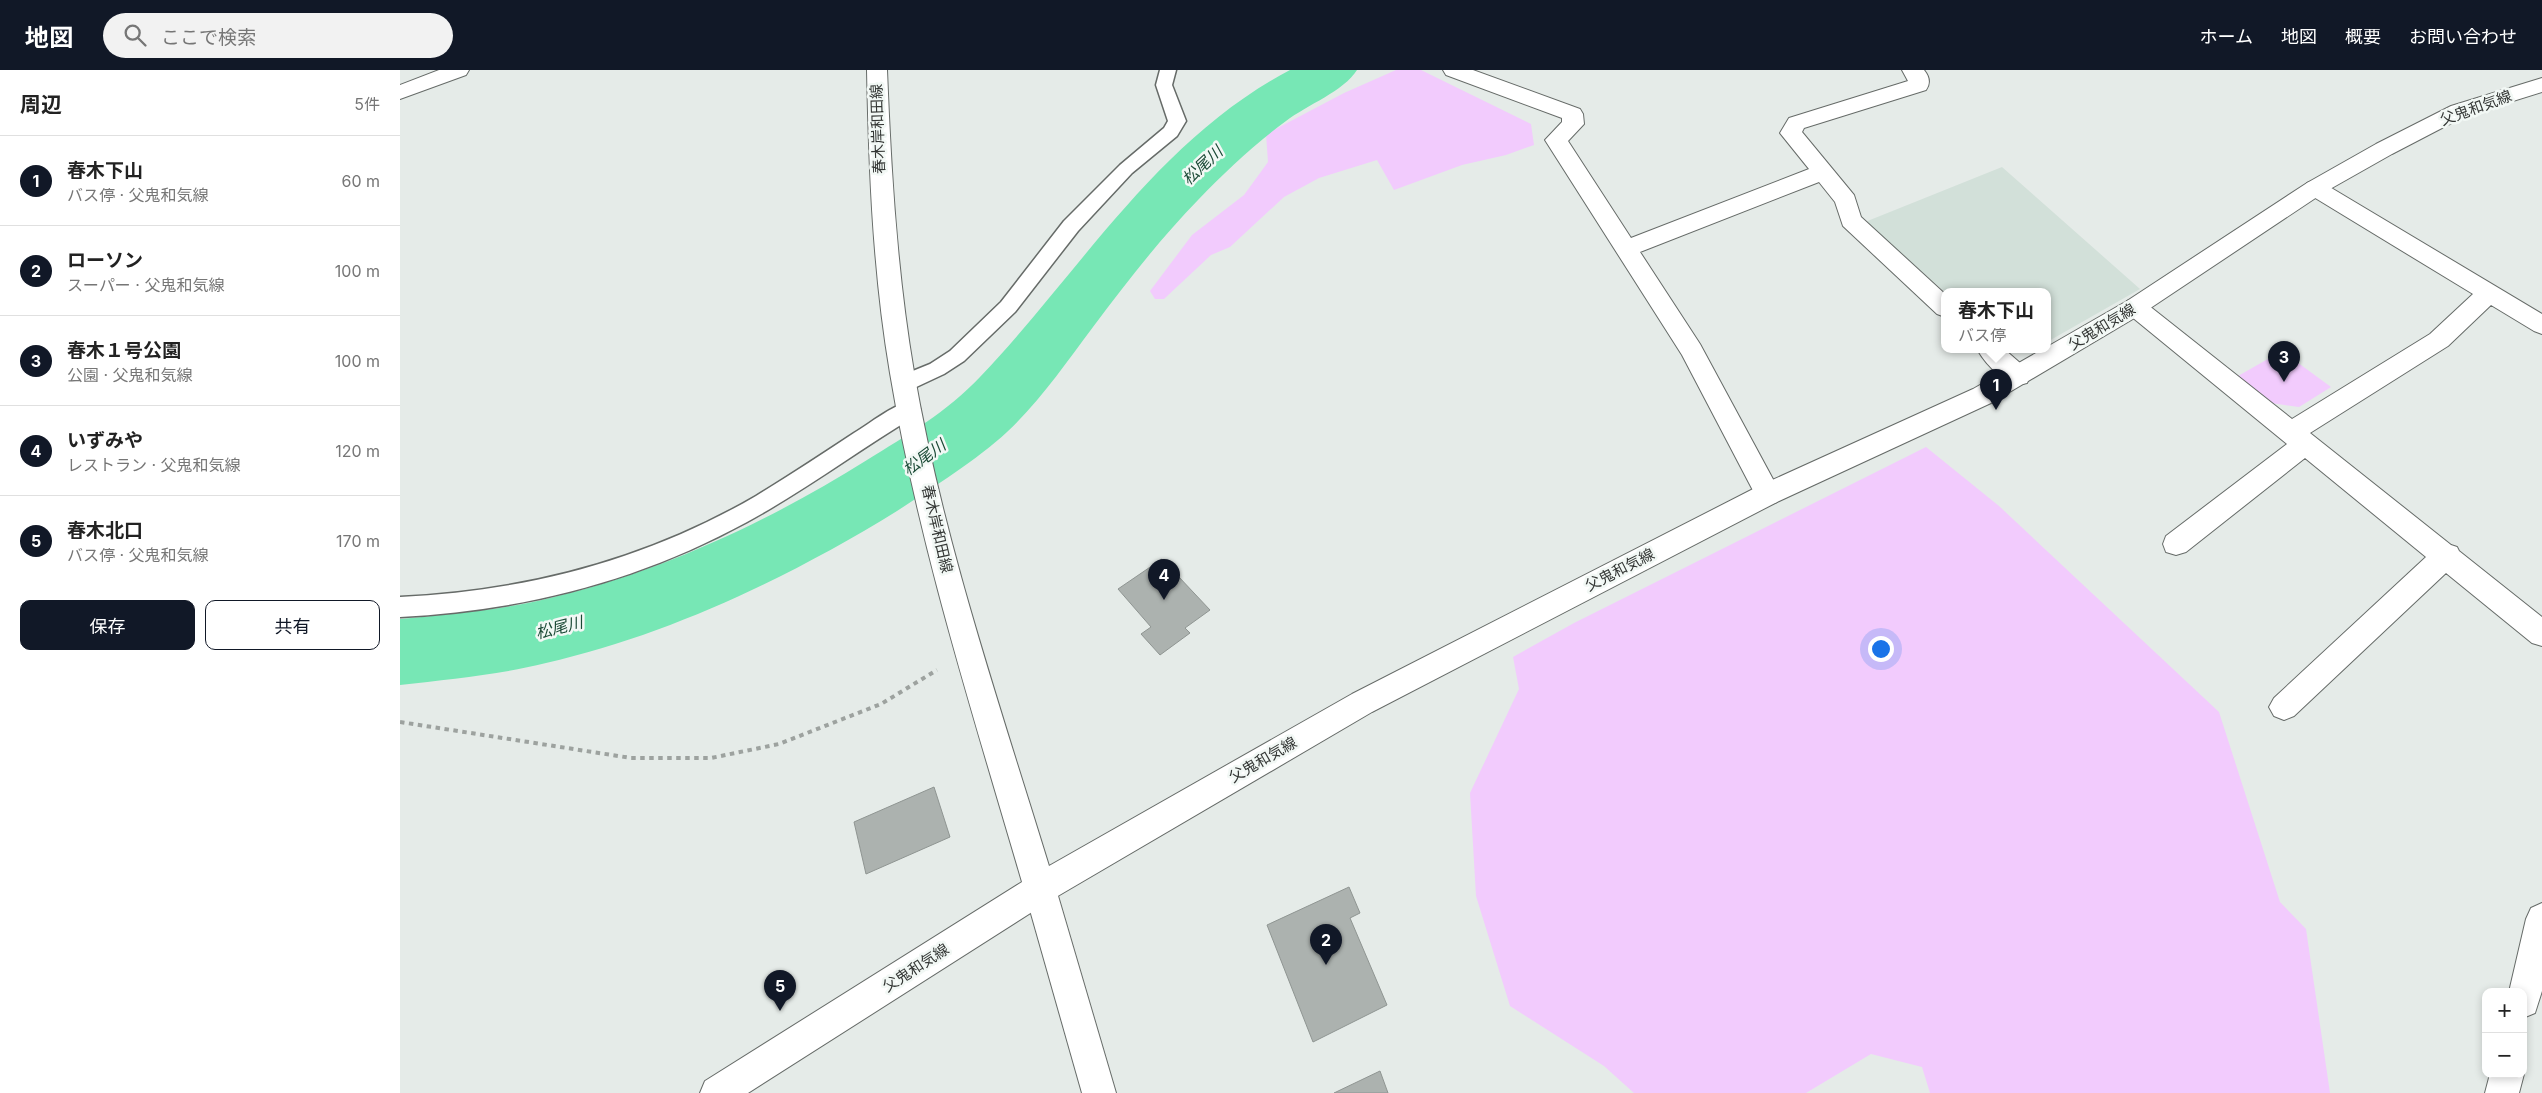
<!DOCTYPE html>
<html lang="ja">
<meta charset="utf-8">
<style>
:root{--surface:#fff;--page:#f2f2f2;--text:#222;--muted:#767676;--line:#e0e0e0;--accent:#111827}
body{margin:0;font-family:Inter,"Noto Sans JP",sans-serif;background:var(--page);color:var(--text)}
.controls{position:absolute;right:15px;bottom:15px;display:grid;overflow:hidden;border-radius:10px;box-shadow:0 2px 8px #0003}
.controls button{width:45px;height:45px;display:grid;place-items:center;padding:0;border:0;border-bottom:1px solid var(--line);background:var(--surface);color:var(--text);font:25px sans-serif}
.you{position:absolute;left:1480px;top:578px;width:18px;height:18px;margin:-12px;border:4px solid #fff;border-radius:50%;background:#1a73e8;box-shadow:0 0 0 8px #1a73e833}
.badge{display:grid;place-items:center;width:32px;height:32px;border-radius:50%;background:var(--accent);color:#fff;font-size:16px;font-weight:700}
.pin{position:absolute;translate:-50% -41px;filter:drop-shadow(0 1px 2px #0008)}
.pin::after{content:'';position:absolute;top:26px;width:18px;height:15px;background:inherit;clip-path:polygon(0 0,100% 0,50% 100%)}
.popup{position:absolute;left:1541px;top:218px;width:110px;height:65px;box-sizing:border-box;display:grid;place-content:center;border-radius:10px;background:var(--surface);filter:drop-shadow(0 1px 4px #0005);font-size:16px;white-space:nowrap;color:var(--muted)}
.popup b{font-size:19px;color:var(--text)}
.popup::after{content:'';position:absolute;left:50%;top:100%;margin-left:-10px;border:10px solid transparent;border-top-color:var(--surface)}
.list{margin:0;padding:0;list-style:none}
h2{display:flex;justify-content:space-between;align-items:center;height:65px;margin:0;padding:0 20px;font-size:21px}
h2 small{font-size:16px;font-weight:400;color:var(--muted)}
.list li{display:grid;grid-template-columns:32px 1fr auto;gap:15px;align-items:center;box-sizing:border-box;height:90px;padding:0 20px;border-top:1px solid var(--line)}
.list b{display:block;font-size:19px;white-space:nowrap}
.list p{margin:0;font-size:16px;white-space:nowrap;color:var(--muted)}
.list em{font-size:16px;font-style:normal;color:var(--muted)}
.actions{display:flex;gap:10px;padding:15px 20px}
.actions a{flex:1;padding:11px 0;border:1px solid var(--accent);border-radius:10px;text-align:center;font-size:18px;color:var(--accent)}
.actions .main{background:var(--accent);color:#fff}
.icon{flex:none;width:28px;height:28px;fill:none;stroke:currentColor;stroke-width:2;stroke-linecap:round;stroke-linejoin:round}
.map{position:relative;flex:none;width:2142px;height:1023px;overflow:hidden}
header{display:flex;align-items:center;gap:30px;box-sizing:border-box;height:70px;padding:0 25px;background:var(--accent);color:#fff}
header strong{font-size:24px}
nav{display:flex;gap:28px;margin-inline-start:auto;font-size:18px}
.search{width:350px;height:45px;background:var(--page);display:flex;align-items:center;gap:12px;box-sizing:border-box;padding:0 18px;border-radius:28px;color:var(--muted);font-size:19px}
main{display:flex}
aside{flex:1;background:var(--surface)}
.map>svg:first-child{display:block}
</style>
<header>
<strong>地図</strong>
<div class="search"><svg class="icon" aria-label="search" viewBox="0 0 24 24"><circle cx="10" cy="10" r="6"/><path d="M15 15l6 6"/></svg>ここで検索</div>
<nav><a>ホーム</a><a>地図</a><a>概要</a><a>お問い合わせ</a></nav>
</header>
<main>
<aside>
<h2>周辺<small>5件</small></h2>
<ul class="list">
<li><span class="badge">1</span><div><b>春木下山</b><p>バス停 · 父鬼和気線</p></div><em>60 m</em></li>
<li><span class="badge">2</span><div><b>ローソン</b><p>スーパー · 父鬼和気線</p></div><em>100 m</em></li>
<li><span class="badge">3</span><div><b>春木１号公園</b><p>公園 · 父鬼和気線</p></div><em>100 m</em></li>
<li><span class="badge">4</span><div><b>いずみや</b><p>レストラン · 父鬼和気線</p></div><em>120 m</em></li>
<li><span class="badge">5</span><div><b>春木北口</b><p>バス停 · 父鬼和気線</p></div><em>170 m</em></li>
</ul>
<div class="actions"><a class="main">保存</a><a>共有</a></div>
</aside>
<div class="map">
<svg width="2142" height="1023" viewBox="0 0 2142 1023">
<rect width="100%" height="100%" fill="#e5ebe8"/>
<path fill="#d2e0d9" d="M1602,97L1740,219L1647,272V221L1545,222L1465,152Z"/>
<path fill="#f2cbfd" d="M996,0H1021L1131,54L1134,75L1106,85L1062,95L994,120L977,90L919,108L884,127L830,177L811,185L764,229H755L750,221L792,165L844,125L868,92L866,64L944,23Z
M1882,281L1931,317L1899,337L1871,333L1838,306Z
M1526,377L1599,436L1819,642L1880,832L1906,859L1930,1023H1530L1522,997L1471,984L1406,1023H1234L1204,996L1110,936L1076,826L1070,723L1119,619L1113,587L1174,553Z"/>
<g fill="none" stroke-linecap="round" stroke-linejoin="round">
<path fill="#77e7b5" fill-rule="evenodd" d="M890,0H957C944,21 907,35 886,51C855,74 826,101 798,130C760,169 726,213 693,257C666,293 640,331 607,362C577,390 532,418 497,441C390,507 269,565 146,593C98,605 49,609 0,615V549C50,544 101,540 150,528C261,502 370,451 467,390C506,366 548,341 580,307C680,202 757,70 890,0Z"/>
</g>
<path fill="#acb2af" stroke="#8f9592" d="M762,489L810,540L785,558L790,563L760,585L741,564L751,557L718,519Z
M534,717L550,767L466,804L454,752Z
M949,817L960,843L950,848L987,935L913,972L867,855Z
M980,1001L988,1023H934Z"/>
<g fill="none" stroke-linecap="round" stroke-linejoin="round">
<defs>
<path id="service" d="M760,0H776L772,15L786,51L777,66L732,103L678,161L615,242L564,291L544,304L512,319L505,321L498,319L495,313L498,307L530,294L550,281L601,232L664,151L720,95L764,58L768,51L756,15Z
M510,331L517,333L520,339L517,345C460,379 406,420 347,452C239,511 123,541 0,547V527C127,521 246,490 356,426C389,406 422,384 454,363C472,352 490,337 510,331Z"/>
<path id="minor" d="M39,0H69L66,5L0,29V15Z
M1043,0H1073L1180,39L1183,44L1184,54L1168,71L1231,168L1409,99L1380,63L1389,48L1508,11L1502,0H1524C1529,6 1531,13 1526,20L1404,58L1402,62L1454,125L1461,147L1545,224V247L1537,244L1443,156L1435,132L1419,112L1240,182L1300,274L1381,424L1377,432L1368,435L1359,432L1282,285L1145,70L1162,52V48L1046,5Z
M1915,110L1923,113L2142,244V264L2134,261L2091,235L2048,276L1910,363L2051,475L2057,477L2059,481L2142,547V576L2132,573L2046,503L1894,646L1884,650L1874,646L1869,637L1874,628L2026,487L1905,388L1786,482L1776,485L1766,482L1763,474L1766,466L1887,374L1727,243L1723,237L1727,231L1735,228L1743,231L1892,349L2030,264L2073,224L1907,123L1904,118L1907,113Z
M1577,279H1604L1627,299L1630,306L1627,313C1608,319 1586,295 1577,279Z
M2142,833V921L2135,943L2123,948V922H2109L2126,849L2131,838Z
M2123,1002L2124,1004L2119,1023H2085L2090,1004H2123Z"/>
<path id="tertiary" d="M640,803L651,808L656,819L716,1023H682L624,819L629,808Z"/>
<path id="secondary" d="M467,0H487C491,101 497,202 514,302C543,470 599,633 649,796L952,624L1359,416L1573,319L1643,279H1647V277L1727,231L1907,113L1976,74L2051,36L2142,8V22L2065,46L1992,84L1923,123L1743,243L1591,333L1377,432L972,642L651,830L348,1023H300L305,1011L622,812C573,644 519,476 490,303C473,203 469,102 467,0Z"/>
</defs>
<use href="#service" stroke="#666b68" stroke-width="3"/>
<use href="#minor" stroke="#666b68" stroke-width="2"/>
<use href="#tertiary" stroke="#666b68" stroke-width="2"/>
<use href="#secondary" stroke="#666b68" stroke-width="2"/>
<path stroke="#9da29f" stroke-width="4" stroke-dasharray="4.5 4.5" stroke-linecap="butt" d="M0,652L231,688H311L379,674L481,634L537,600"/>
<use href="#service" fill="#fff" fill-rule="evenodd"/>
<use href="#minor" fill="#fff" fill-rule="evenodd"/>
<use href="#tertiary" fill="#fff" fill-rule="evenodd"/>
<use href="#secondary" fill="#fff" fill-rule="evenodd"/>
</g>
<g text-anchor="middle" stroke-width="5" stroke-linejoin="round" paint-order="stroke">
<g font-size="15" fill="#333634" stroke="#f2f8f5">
<text transform="translate(2076 38) rotate(-20)" y="5">父鬼和気線</text>
<text transform="translate(478 59) rotate(-92)" y="5">春木岸和田線</text>
<text transform="translate(1702 257) rotate(-31)" y="5">父鬼和気線</text>
<text transform="translate(537 459) rotate(77)" y="5">春木岸和田線</text>
<text transform="translate(1220 500) rotate(-27)" y="5">父鬼和気線</text>
<text transform="translate(863 690) rotate(-30)" y="5">父鬼和気線</text>
<text transform="translate(516 898) rotate(-33)" y="5">父鬼和気線</text>
</g>
<g font-size="16" font-style="italic" fill="#1b4a36" stroke="#f2f8f5">
<text transform="translate(802 95) rotate(-43)" y="6">松尾川</text>
<text transform="translate(524 387) rotate(-36)" y="6">松尾川</text>
<text transform="translate(159 557) rotate(-14)" y="6">松尾川</text>
</g>
</g>
</svg>
<div class="controls">
<button>+</button>
<button>−</button>
</div>
<div class="you"></div>
<div class="pin badge" style="left:1596px;top:340px">1</div>
<div class="popup"><b>春木下山</b>バス停</div>
<div class="pin badge" style="left:926px;top:895px">2</div>
<div class="pin badge" style="left:1884px;top:312px">3</div>
<div class="pin badge" style="left:764px;top:530px">4</div>
<div class="pin badge" style="left:380px;top:941px">5</div>
</div>
</main>
